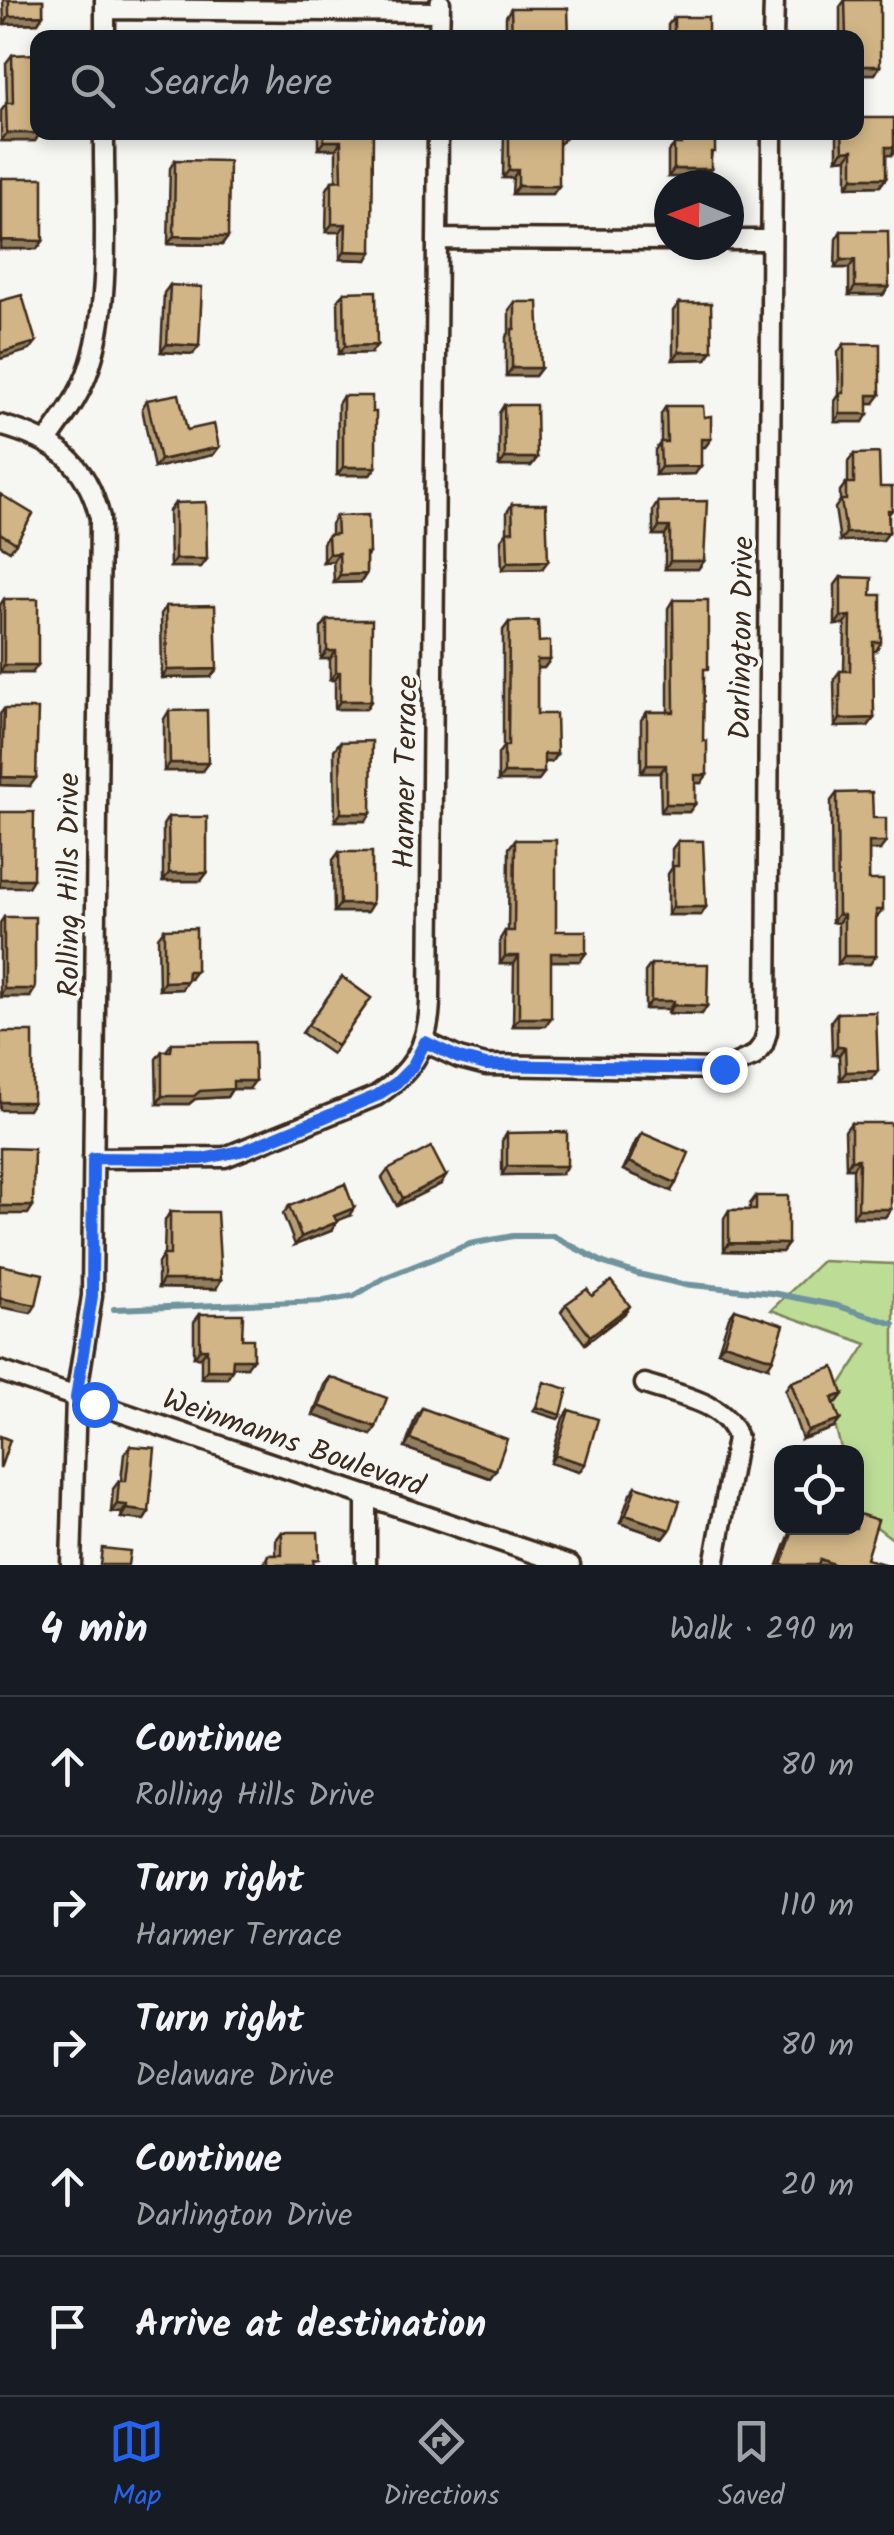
<!DOCTYPE html>
<meta charset="utf-8">
<style>
:root{--surface:#171b24;--page:#242831;--text:#f1f3f6;--muted:#9ea1a6;--line:#363941;--accent:#2563eb}
body{margin:0;font-family:Kalam,sans-serif;background:var(--page);color:var(--text)}
.controls{position:absolute;right:30px;bottom:30px;display:grid;overflow:hidden;border-radius:20px;box-shadow:0 5px 15px #0003}
.controls button{width:90px;height:90px;display:grid;place-items:center;padding:0;border:0;border-bottom:2px solid var(--line);background:var(--surface);color:var(--text);font:50px sans-serif}
.compass{position:absolute;left:654px;top:170px;width:90px;height:90px;border-radius:50%;background:var(--surface);box-shadow:0 5px 15px #0003;rotate:271deg}
.stop{position:absolute;width:30px;height:30px;margin:-22px;border:8px solid #2563eb;border-radius:50%;background:#fff}
.stop.end{background:#2563eb;border-color:#fff;box-shadow:0 2px 10px #0008}
.list{margin:0;padding:0;list-style:none}
h2{display:flex;justify-content:space-between;align-items:center;height:130px;margin:0;padding:0 40px;font-size:42px}
h2 small{font-size:32px;font-weight:400;color:var(--muted)}
.list li{display:grid;grid-template-columns:65px 1fr auto;gap:30px;align-items:center;box-sizing:border-box;height:140px;padding:0 40px;border-top:2px solid var(--line)}
.list b{display:block;font-size:38px;white-space:nowrap}
.list p{margin:0;font-size:32px;white-space:nowrap;color:var(--muted)}
.list em{font-size:32px;font-style:normal;color:var(--muted)}
.icon{flex:none;width:55px;height:55px;fill:none;stroke:currentColor;stroke-width:2;stroke-linecap:round;stroke-linejoin:round}
.map{position:relative;flex:none;width:894px;height:1565px;overflow:hidden}
.search{position:absolute;background:var(--surface);box-shadow:0 5px 15px #0003;left:30px;right:30px;top:30px;height:110px;display:flex;align-items:center;gap:25px;box-sizing:border-box;padding:0 35px;border-radius:20px;color:var(--muted);font-size:38px}
.sheet{height:830px;background:var(--surface)}
nav{display:flex;justify-content:space-around;align-items:center;box-sizing:border-box;height:140px;border-top:2px solid var(--line);background:var(--surface);font-size:28px;color:var(--muted)}
nav a{display:grid;justify-items:center;gap:5px}
nav .on{color:var(--accent)}
.map>svg:first-child{display:block}
</style>
<div class="map">
<svg width="894" height="1565" viewBox="0 0 894 1565">
<rect width="100%" height="100%" fill="#f6f6f2"/>
<filter id="ink" filterUnits="userSpaceOnUse"><feTurbulence type="fractalNoise" baseFrequency=".01" numOctaves="2"/><feDisplacementMap in="SourceGraphic" scale="20" xChannelSelector="R" yChannelSelector="G"/><feConvolveMatrix kernelMatrix="1 2 1 2 8 2 1 2 1" color-interpolation-filters="sRGB"/></filter>
<g filter="url(#ink)">
<path fill="#bddd96" stroke="#7c845a" stroke-width="2.5" d="M822,1261L894,1264V1540L858,1513L856,1452H842L829,1402L867,1344L771,1310Z"/>
<g fill="none" stroke-linecap="round" stroke-linejoin="round">
<path stroke="#70949e" stroke-width="6" d="M114,1309L324,1301L354,1296L384,1278L470,1244L513,1236H553L604,1263L638,1274L682,1284L772,1293L838,1306L894,1324"/>
<defs>
<path id="minor" d="M105,9L440,12
M105,38V0
M439,38L440,3
M773,38L774,0
M438,239L669,240
M729,240H771
M0,425C54,440 86,460 100,518L92,1296L76,1397L71,1565
M47,441C62,420 78,398 87,374C113,305 103,206 104,132
M425,1042L459,1058L486,1065L724,1069L754,1056L763,1045L767,1032L772,132
M93,1158L225,1157L376,1096C413,1072 428,1047 430,1003L438,132
M0,1371L570,1565
M645,1384C676,1395 727,1402 737,1438L714,1565
M366,1496V1565"/>
</defs>
<use href="#minor" stroke="#3b2a1e" stroke-width="25"/>
<use href="#minor" stroke="#f6f6f2" stroke-width="18"/>
</g>
<path fill="#b49c73" stroke="#3b2a1e" stroke-width="2.5" d="M3,0H43V15L38,23L4,24Z
M845,0L880,66L875,74H856V38H840V7Z
M511,8L569,38H506V16Z
M674,17L708,38H668V25Z
M12,55L40,133L35,141H1V111L7,103L6,63Z
M894,118V153L892,155H886V178L880,186L847,187V158L837,159V132H856Z
M318,132H373L367,260L340,259V232H326L327,189L332,181H336V149H318Z
M504,132H566V137L559,145L553,194H512L513,178H503Z
M675,132H715L711,158L705,177H668V152L675,144Z
M175,160L228,237L222,245L168,244L170,168Z
M2,178L43,241L37,249H0V180Z
M841,231L889,287L883,295H849V268H835L836,239Z
M170,285L193,354L161,352L164,293Z
M344,292L371,353L339,354L338,300Z
M515,302L541,368L535,376H506V337L509,333V310Z
M679,303L706,359L673,360V311Z
M844,344L874,403H868L863,422H835V401L839,395L838,352Z
M343,396L372,412L376,467L370,475H337L338,404Z
M147,400L187,430L219,447L213,455L154,468L142,408Z
M504,405L537,458L531,466H499V413Z
M666,406L704,417L711,439L705,447H701L695,474L655,475V450L661,442V414Z
M854,454L880,487L892,510L889,514V532L883,540L840,541L835,508L840,501V491L846,483H848V462Z
M0,494L16,543L10,551L0,545Z
M658,502L704,561L698,569H665V535H653V510Z
M175,503L207,559L201,567H170L169,511Z
M512,504L542,569L502,570L501,540L507,532V512Z
M336,516L369,553L366,557V574L361,582L334,583L333,561L323,562V543L328,535H331V524Z
M841,577L871,595L881,642L876,651H873L874,718L868,726L835,727L834,679L840,671H844L845,624L835,625V585Z
M4,599L32,673H0V605Z
M673,600L704,676L701,783H695V804L689,812H661L660,773H641V720L647,712H668V608Z
M166,606L211,677L162,678L161,614Z
M327,620L371,701L366,709H335V680H330V659H321V628Z
M509,622L539,642L550,660L544,668H537V714L557,754L551,762H544L538,781H498V754L503,747V630Z
M4,709L30,786L0,785V714Z
M169,711L202,771H164V719Z
M340,742L371,813L366,821H335L334,750Z
M837,793L873,818L880,850H869V880L883,910L876,918L870,964H838V923L832,922L831,801Z
M168,817L201,881H163V825Z
M515,840L556,931L586,953L580,961H551L545,1026H513L514,964H500V939L505,931H508L509,848Z
M678,841L706,907L701,915H668V874L672,868V849Z
M339,852L367,912H334L333,860Z
M4,917L30,997H0V923Z
M164,929L190,979H187L182,989L159,990L158,937Z
M651,964L707,1006L702,1014L668,1013L669,1009H645V972Z
M342,977L371,998L332,1054L302,1033Z
M837,1013L872,1079L840,1080L839,1055H832L831,1021Z
M172,1043L249,1089H232L227,1097L195,1099L189,1104H157L156,1059L162,1051H166Z
M851,1123L891,1209L885,1217H853V1168H846L845,1131Z
M507,1133L561,1174L502,1175V1141Z
M642,1133L671,1191L623,1170L636,1141Z
M388,1170L446,1176L441,1184L397,1206L382,1178Z
M756,1196L788,1244L782,1252L724,1251V1218L729,1210H750V1204Z
M289,1206L349,1216L336,1221L331,1231L295,1245L283,1214Z
M170,1212L216,1289L158,1288V1263L164,1255L165,1220Z
M592,1296L624,1314L585,1344L561,1312L566,1304Z
M735,1309L768,1367L718,1351L729,1317Z
M200,1314L242,1339L247,1367H232V1370L227,1378H201V1357H194V1322Z
M330,1377L376,1427L371,1435L313,1415L324,1385Z
M791,1382L843,1394L837,1402L834,1403V1428L802,1439L785,1390Z
M422,1408L490,1478L405,1448L416,1416Z
M569,1410L585,1464L579,1472L550,1463L563,1418Z
M130,1446L149,1512L144,1520L121,1518L122,1513L111,1512L113,1489L119,1481H121L124,1454Z
M636,1486L670,1530L664,1538L620,1523L630,1494Z
M859,1514L866,1559L887,1565H778L792,1528H856V1517Z
M282,1532L315,1565H263L268,1555H276V1540Z"/>
<path fill="#927f5e" stroke="#3b2a1e" stroke-width="2.5" d="M43,15L38,23L4,24L9,16Z
M856,66H880L875,74H856Z
M7,133H40L35,141H1Z
M324,141H341L336,149H318Z
M886,147H894L892,155H880Z
M853,150L847,158L837,159L843,151Z
M674,169H711L705,177H668Z
M509,170H518L513,178H503Z
M853,178H886L880,186L847,187Z
M518,186H559L553,194H512Z
M332,224H346L340,232H326Z
M174,236L228,237L222,245L168,244Z
M2,240L43,241L37,249H0Z
M345,251L372,252L367,260L340,259Z
M841,260H855L849,268H835Z
M855,287H889L883,295H849Z
M36,342L30,350L0,359V353Z
M167,344L199,346L193,354L161,352Z
M377,345L371,353L339,354L345,346Z
M712,351L706,359L673,360L679,352Z
M512,368H541L535,376H506Z
M868,395H880L874,403H863Z
M840,414H868L863,422H835Z
M701,439H711L705,447H695Z
M219,447L213,455L154,468L160,460Z
M505,458H537L531,466H499Z
M701,466L695,474L655,475L661,467Z
M343,467H376L370,475H337Z
M659,527H670L665,535H653Z
M889,532L883,540L840,541L846,533Z
M339,553L333,561L323,562L329,554Z
M175,559H207L201,567H170Z
M548,561L542,569L502,570L508,562Z
M670,561H704L698,569H665Z
M366,574L361,582L334,583L340,575Z
M851,616L845,624L835,625L841,617Z
M327,651H336L330,659H321Z
M537,660H550L544,668H531Z
M4,665H38L32,673H0Z
M217,669L211,677L162,678L167,670Z
M336,672H340L335,680H330Z
M340,701H371L366,709H335Z
M874,718L868,726L835,727L840,719Z
M544,754H557L551,762H538Z
M170,763H208L202,771H164Z
M647,765H666L660,773H641Z
M504,773H544L538,781H498Z
M695,775H707L701,783H690Z
M2,777L36,778L30,786L0,785V781Z
M666,804H695L689,812H661Z
M341,813H371L366,821H335Z
M869,842H886L880,850H863Z
M169,873H207L201,881H163Z
M0,879H33L28,887H0Z
M340,904H372L367,912H334Z
M673,907H706L701,915H668Z
M838,914L844,915L838,923L832,922Z
M551,953H586L580,961H545Z
M505,956H519L514,964H500Z
M844,956H876L870,964H838Z
M188,971H196L190,979H182Z
M187,981L182,989L159,990L164,982Z
M4,989H35L30,997H0Z
M651,1001H674L669,1009H645Z
M674,1005L707,1006L702,1014L668,1013Z
M519,1018H551L545,1026H513Z
M837,1047H845L839,1055H832Z
M878,1071L872,1079L840,1080L846,1072Z
M233,1081H255L249,1089H232L227,1097L195,1099L189,1104H157L162,1096L200,1091Z
M0,1102H33L28,1110H0Z
M859,1159L853,1168H846L851,1160Z
M629,1162L676,1183L671,1191L623,1170Z
M507,1166H567L561,1174L502,1175Z
M446,1176L441,1184L397,1206L403,1198Z
M0,1206H33L28,1214H0Z
M354,1208L349,1216L329,1224L334,1216Z
M858,1209H891L885,1217H853Z
M337,1222L331,1231L295,1245L301,1237Z
M729,1243L788,1244L782,1252L724,1251Z
M163,1280H221L216,1289L158,1288Z
M0,1298L36,1305L31,1313L0,1307Z
M630,1306L624,1314L585,1344L590,1336Z
M724,1343L773,1359L768,1367L718,1351Z
M200,1349H207L201,1357H194Z
M233,1359H253L247,1367H227Z
M207,1370H232L227,1378H201Z
M843,1394L837,1402L826,1406L832,1398Z
M319,1406L376,1427L371,1435L313,1415Z
M536,1407L561,1415L558,1419L533,1411Z
M840,1420L834,1428L802,1439L808,1431Z
M410,1439L496,1470L490,1478L405,1448Z
M555,1455L585,1464L579,1472L550,1463Z
M117,1504L127,1505L122,1513L111,1512Z
M126,1509L149,1512L144,1520L121,1518Z
M626,1515L670,1530L664,1538L620,1523Z
M820,1559L836,1565H816Z"/>
<path fill="#d1b586" stroke="#3b2a1e" stroke-width="2.5" d="M9,0H43V15L9,16Z
M845,0H880V66H856V38H846Z
M511,8H568L569,38H512Z
M674,17H708V38H674Z
M38,54V132L40,133H7L6,103H13L12,55Z
M856,118H894V147H886V178H853V150L843,151L842,132H856Z
M324,132H373L372,252L345,251L346,224H332V181L342,180L341,141H324Z
M509,132H566V137H559V186H518V170H509Z
M681,132H715V152H711V169H674V144H681Z
M175,160L229,161L228,237L174,236Z
M2,178H43V241L2,240Z
M841,231H888L889,287H855V260H841Z
M170,285L202,287L199,346L167,344Z
M376,291L377,345L345,346L344,292Z
M22,295L36,342L0,353V301Z
M515,302H538L541,368H512V329H515Z
M679,303H711L712,351L679,352Z
M844,344H880V395H868V414H840V393H844Z
M179,394L187,430L214,424L219,447L160,460L147,400Z
M343,396H372V412H376V467H343Z
M504,405H536L537,458H505Z
M666,406H703L704,417L711,416V439H701V466L661,467L660,442H667Z
M879,453L880,487H892V510H888L889,532L846,533L841,500H846V483H854V454Z
M0,494L33,514L16,543L0,533Z
M707,501L704,561H670V527H659L658,502Z
M206,502L207,559H175V503Z
M512,504H546L548,561L508,562L507,532L513,531Z
M368,515L369,553H366V574L340,575L339,553L329,554L328,535L337,534L336,516Z
M841,577L872,578L871,595H881V642H873L874,718L840,719V671H850L851,616L841,617Z
M4,599H38V665H4Z
M673,600H708V669H704L703,741H707V775H695V804H666V765H647V712H674Z
M215,605L217,669L167,670L166,606Z
M327,620H372L371,701H340V672H336V651H327Z
M538,621L539,642L550,641V660H537V714H556L557,754H544V773H504V746H508L509,622Z
M4,709H38L36,778L2,777Z
M207,710L208,763H170L169,711Z
M372,741L371,813H341L340,742Z
M872,792L873,818H886V842H869V880H883V910H876V956H844V915L838,914L837,793Z
M0,812H34L33,879H0Z
M168,817H207V873H169Z
M515,840H556V931H586V953H551V1018H519V956H505V931H514Z
M678,841H703L706,907H673V866H678Z
M339,852H372V904H340Z
M4,917H35V989H4Z
M196,928V971H188L187,981L164,982V929Z
M651,964H708L707,1006L674,1005V1001H651Z
M342,977L371,998L337,1046L308,1025Z
M876,1012L878,1071L846,1072L845,1047H837V1013Z
M0,1032H33V1102H0Z
M254,1042L255,1081H233V1089L200,1091L194,1096H162V1051H171L172,1043Z
M851,1123H891V1209H858L859,1159L851,1160Z
M567,1132V1166H507V1133Z
M642,1133L689,1153L676,1183L629,1162Z
M431,1147L446,1176L403,1198L388,1170Z
M0,1148L34,1149L33,1206H0Z
M345,1184L354,1208L334,1216L337,1222L301,1237L289,1206Z
M756,1196H788V1244L729,1243V1210H756Z
M170,1212H217L221,1280H163V1255H170Z
M0,1265L43,1274L36,1305L0,1298Z
M611,1281L630,1306L590,1336L566,1304L587,1289L592,1296Z
M735,1309L784,1325L773,1359L724,1343Z
M200,1314H243L242,1339H253V1359H233L232,1370H207V1349H200Z
M834,1367L843,1394L832,1398L840,1420L808,1431L791,1382Z
M330,1377L387,1398L376,1427L319,1406Z
M544,1382L568,1389L561,1415L536,1407Z
M422,1408L507,1439L496,1470L410,1439Z
M569,1410L598,1419L585,1464L555,1455Z
M0,1436L10,1440L0,1469Z
M130,1446L155,1448L149,1512L126,1509L127,1505L117,1504L119,1481H126Z
M636,1486L680,1501L670,1530L626,1515Z
M859,1514L878,1520L866,1559L887,1565H836L820,1559L818,1565H781L794,1528H856Z
M282,1532H318L319,1559L313,1560L314,1565H268V1555H282Z
M102,1548L130,1551L128,1565H100Z"/>
</g>
<g fill="none" stroke-linecap="round" stroke-linejoin="round" filter="url(#ink)">
<path stroke="#2563eb" stroke-width="12" d="M94,1404L76,1398L92,1296L93,1158L202,1159L245,1150L376,1096L396,1083L412,1067L425,1042L459,1058L486,1065L724,1069"/>
</g>
<g text-anchor="middle" stroke-width="8" stroke-linejoin="round" paint-order="stroke">
<g font-size="30" fill="#3b2a1e" stroke="#f6f6f2">
<text transform="translate(741 638) rotate(-89)" y="10">Darlington Drive</text>
<text transform="translate(405 772) rotate(-89)" y="10">Harmer Terrace</text>
<text transform="translate(68 885) rotate(-90)" y="10">Rolling Hills Drive</text>
<text transform="translate(294 1442) rotate(19)" y="10">Weinmanns Boulevard</text>
</g>
</g>
</svg>
<div class="controls">
<button><svg class="icon" aria-label="locate" viewBox="0 0 24 24"><circle cx="12" cy="12" r="6"/><path d="M12 2v4M12 18v4M2 12h4M18 12h4"/></svg></button>
</div>
<svg class="compass" viewBox="-18 -18 36 36"><path d="M0-13l5 13h-10z" fill="#e53935"/><path d="M0 13l5-13h-10z" fill="#9ea1a6"/></svg>
<div class="stop" style="left:94px;top:1404px"></div>
<div class="stop end" style="left:724px;top:1069px"></div>
<div class="search"><svg class="icon" aria-label="search" viewBox="0 0 24 24"><circle cx="10" cy="10" r="6"/><path d="M15 15l6 6"/></svg>Search here</div>
</div>
<section class="sheet">
<h2>4 min<small>Walk · 290 m</small></h2>
<ul class="list">
<li><svg class="icon" aria-label="ahead" viewBox="0 0 24 24"><path d="M12 20V5M6 11l6-6 6 6"/></svg><div><b>Continue</b><p>Rolling Hills Drive</p></div><em>80 m</em></li>
<li><svg class="icon" aria-label="right" viewBox="0 0 24 24"><path d="M7 20v-9h11M14 6l5 5-5 5"/></svg><div><b>Turn right</b><p>Harmer Terrace</p></div><em>110 m</em></li>
<li><svg class="icon" aria-label="right" viewBox="0 0 24 24"><path d="M7 20v-9h11M14 6l5 5-5 5"/></svg><div><b>Turn right</b><p>Delaware Drive</p></div><em>80 m</em></li>
<li><svg class="icon" aria-label="ahead" viewBox="0 0 24 24"><path d="M12 20V5M6 11l6-6 6 6"/></svg><div><b>Continue</b><p>Darlington Drive</p></div><em>20 m</em></li>
<li><svg class="icon" aria-label="arrive" viewBox="0 0 24 24"><path d="M6 21V4h12l-3 4 3 4H6"/></svg><div><b>Arrive at destination</b></div></li>
</ul>
</section>
<nav>
<a class="on"><svg class="icon" aria-label="map" viewBox="0 0 24 24"><path d="M3 6l6-2 6 2 6-2v14l-6 2-6-2-6 2zM9 4v14M15 6v14"/></svg>Map</a>
<a><svg class="icon" aria-label="directions" viewBox="0 0 24 24"><path d="M12 3l9 9-9 9-9-9zM9 14v-3h6M13 9l2 2-2 2"/></svg>Directions</a>
<a><svg class="icon" aria-label="saved" viewBox="0 0 24 24"><path d="M7 4h10v16l-5-4-5 4z"/></svg>Saved</a>
</nav>
